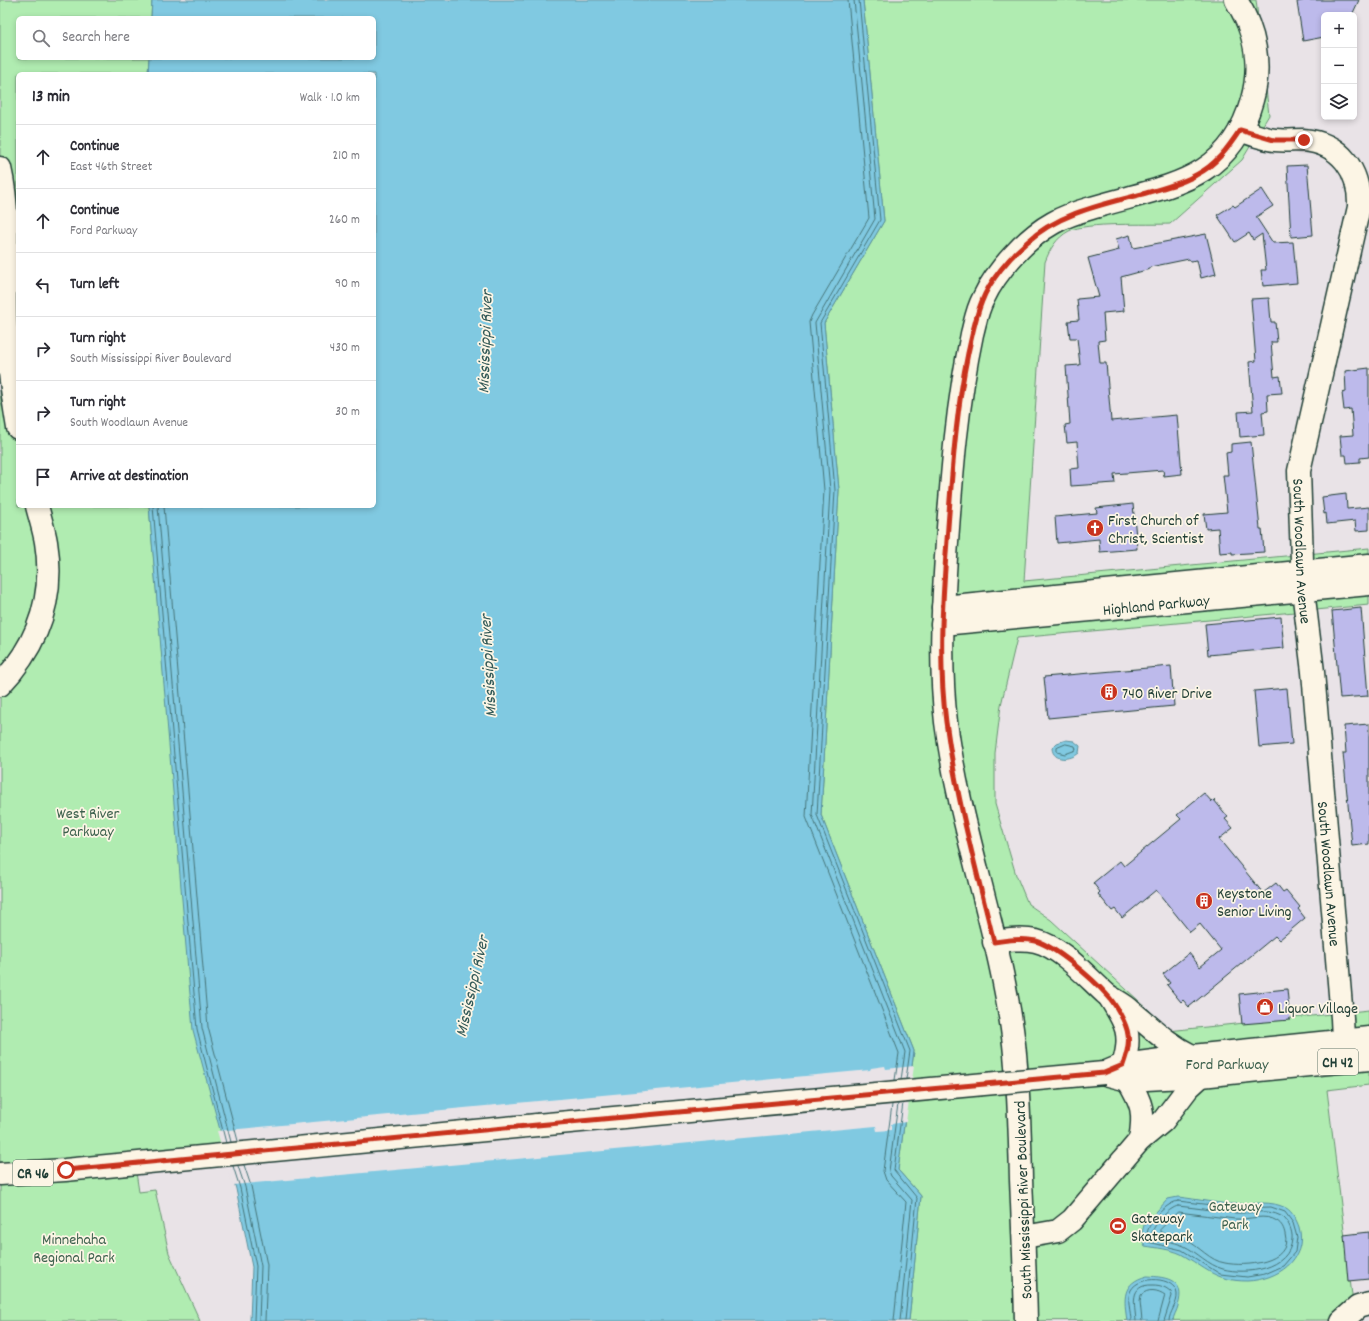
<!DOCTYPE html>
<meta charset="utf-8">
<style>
:root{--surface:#fff;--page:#f7f7f7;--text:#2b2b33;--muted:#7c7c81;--line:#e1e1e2}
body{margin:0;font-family:Dekko,sans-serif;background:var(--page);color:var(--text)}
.controls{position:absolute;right:12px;top:12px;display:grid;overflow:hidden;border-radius:6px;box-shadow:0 2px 6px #0003}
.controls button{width:36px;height:36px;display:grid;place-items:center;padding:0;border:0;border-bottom:1px solid var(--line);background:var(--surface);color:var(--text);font:20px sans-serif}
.stop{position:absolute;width:12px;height:12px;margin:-9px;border:3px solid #c8321e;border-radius:50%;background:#fff}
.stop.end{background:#c8321e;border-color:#fff;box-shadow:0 1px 4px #0008}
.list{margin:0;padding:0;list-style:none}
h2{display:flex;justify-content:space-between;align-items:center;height:52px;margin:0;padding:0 16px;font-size:17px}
h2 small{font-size:13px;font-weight:400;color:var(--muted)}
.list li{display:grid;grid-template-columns:26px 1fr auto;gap:12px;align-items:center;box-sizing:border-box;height:64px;padding:0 16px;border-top:1px solid var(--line)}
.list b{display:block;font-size:15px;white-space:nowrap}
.list p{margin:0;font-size:13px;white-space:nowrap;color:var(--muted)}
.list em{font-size:13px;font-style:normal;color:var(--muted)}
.icon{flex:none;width:22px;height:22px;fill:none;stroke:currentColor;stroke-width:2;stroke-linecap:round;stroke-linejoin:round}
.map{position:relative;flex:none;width:1369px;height:1321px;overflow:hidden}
.search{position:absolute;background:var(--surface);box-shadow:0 2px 6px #0003;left:16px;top:16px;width:360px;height:44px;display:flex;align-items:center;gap:10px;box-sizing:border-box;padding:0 14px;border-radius:6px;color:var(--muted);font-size:15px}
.panel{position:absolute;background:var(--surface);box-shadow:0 2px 6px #0003;left:16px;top:72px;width:360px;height:436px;border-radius:6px}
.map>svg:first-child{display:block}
</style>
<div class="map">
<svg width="1369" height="1321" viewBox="0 0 1369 1321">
<rect width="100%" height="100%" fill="#e9e3e7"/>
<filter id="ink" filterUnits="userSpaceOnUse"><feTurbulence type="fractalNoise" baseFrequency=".025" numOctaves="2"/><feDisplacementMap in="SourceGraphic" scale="8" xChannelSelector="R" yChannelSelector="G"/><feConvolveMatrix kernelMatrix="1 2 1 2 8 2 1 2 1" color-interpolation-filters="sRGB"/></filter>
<g filter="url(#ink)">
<path fill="#b0ecb1" stroke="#689472" d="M0,0H152L151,18H18V58H149L148,74H18V506H149L167,712L225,1154L134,1159L139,1192L155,1190L169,1253L200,1321H0Z
M863,0H1256L1269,115L1242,160L1170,224C1148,225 1086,222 1069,231C1056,238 1050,249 1045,262L1024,581L1369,548V605L1017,638L1001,705L995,753V804L1016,875L1028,904L1051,920L1164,1024L1168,1031L1369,1010V1085L1327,1090L1355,1320L909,1321L921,1196L898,1170L914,1051L821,815L839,490L824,323L884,221Z"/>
<path fill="#80c9e1" stroke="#59919c" d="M152,0H863L884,221L824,323L839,490L821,815L914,1051L898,1170L921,1196L909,1321H250L252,1267L236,1189L193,1030L149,506H374V74H148L149,58H374V18H151Z
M1066,740L1074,741L1080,746L1079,753C1071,760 1053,762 1052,748L1057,743Z
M1178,1197C1197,1199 1218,1204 1238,1204C1255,1204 1270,1200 1286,1208C1292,1211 1297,1221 1299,1227C1308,1260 1277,1280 1247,1281C1215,1281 1206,1268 1181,1254C1170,1249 1157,1248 1145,1246L1141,1237L1144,1225L1168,1199Z
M1147,1276C1168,1277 1186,1280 1178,1306C1177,1311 1173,1316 1173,1321H1127C1124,1299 1121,1283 1147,1276Z"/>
<path fill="#e9e3e7" d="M885,1066L886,1069L914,1066L906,1122L891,1124V1130L877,1131L876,1126L233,1185L217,1131L870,1070L871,1068Z"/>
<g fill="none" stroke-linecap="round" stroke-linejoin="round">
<path stroke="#467579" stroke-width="1" d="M848,0L869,218L812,315L809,322L824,490L806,817L899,1053L895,1080
M854,0L875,219L815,323L830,490L812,815L905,1052L901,1080
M859,0L880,220L820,323L835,490L817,815L910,1051L906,1079
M153,506L197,1029L226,1143
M158,506L202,1028L231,1142
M164,506L208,1027L238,1141
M1066,744L1075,746L1076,750L1065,754L1057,752V748Z
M903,1103L894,1170L917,1198L905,1321
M898,1104L889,1171L891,1176L912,1200L900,1321
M892,1105L883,1171L886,1180L906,1202L894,1321
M244,1165L251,1186L267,1265L265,1321
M233,1166L240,1188L256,1266L254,1321
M238,1166L245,1187L261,1266L259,1321
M1178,1201L1237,1208L1271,1207L1285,1212L1293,1223L1297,1237L1295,1252L1283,1266L1265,1274L1247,1277L1220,1274L1182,1250L1148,1242C1141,1228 1165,1203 1178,1201Z
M1178,1206C1197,1208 1216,1211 1236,1213C1251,1214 1266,1208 1281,1216C1288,1219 1293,1232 1292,1239C1290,1270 1246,1275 1223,1269C1208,1265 1197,1252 1184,1246C1173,1241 1161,1241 1151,1237C1151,1227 1168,1208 1178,1206Z
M1178,1212C1197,1214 1216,1217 1235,1219C1249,1220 1265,1213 1277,1221C1282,1224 1284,1229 1285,1234C1293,1264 1244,1267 1225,1263C1210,1261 1199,1246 1186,1240C1178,1236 1168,1235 1160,1232V1230Z
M1131,1321C1131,1311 1126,1299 1131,1290C1139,1275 1175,1276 1177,1294C1178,1304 1169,1312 1169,1321
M1136,1321C1135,1305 1128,1284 1153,1285C1160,1285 1166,1287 1171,1292L1172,1296L1164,1321
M1142,1321L1140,1301L1141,1295C1148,1288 1158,1290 1165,1295L1158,1321"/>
</g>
<path fill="#bdbaeb" stroke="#1f3d34" d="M1306,0H1359L1352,15H1324V37L1303,41L1297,2Z
M1307,165L1313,235L1291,237L1287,166Z
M1262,189L1273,206L1256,217L1273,243L1293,242L1297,283L1263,286L1261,270H1266L1262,234L1253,240L1249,233L1235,242L1217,215L1233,205L1235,207Z
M1206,234L1216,274L1201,278L1197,260L1190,261L1189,259L1150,267V269L1121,277L1124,311L1103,313L1105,340L1098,341L1100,363H1106L1111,421L1177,415L1182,474L1164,476L1163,470L1114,474L1115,483L1071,486L1070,469L1079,468L1077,442L1067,443L1065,425L1070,424L1066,366L1080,365L1077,338H1070L1068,321L1079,320L1077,299L1099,297L1088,258L1119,250L1116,239L1130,235L1133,248Z
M1269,298L1271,322H1275L1277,342H1271L1274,377L1280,376L1282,393L1267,394L1268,411L1262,412L1264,435L1240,437L1238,412L1253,411L1249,362L1256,361L1251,299Z
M1369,368V457L1360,458V462L1347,463L1346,455H1342L1340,436L1353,435L1351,409L1344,410L1342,393L1346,392L1345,371Z
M1251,442L1260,529H1262L1264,552L1232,554V552L1220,553L1218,528L1206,529L1204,514L1227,512L1223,475H1228L1226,453L1231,452V444Z
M1346,494L1347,509L1369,507V530L1356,531L1355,521L1327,524L1326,513L1324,514L1322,497Z
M1133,504L1137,549L1100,552L1099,539L1057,543L1055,517L1097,513L1096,508Z
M1361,608L1368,696L1340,698L1332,611Z
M1281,617L1284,648L1208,655L1205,624Z
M1171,666L1174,706L1048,718L1044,677Z
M1287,688L1292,744L1259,747L1254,691Z
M1369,724V844L1352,846L1343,753H1346L1344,726Z
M1204,793L1212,802L1214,800L1228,817L1225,819L1233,828L1219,839L1263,893L1276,883L1283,892L1286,890L1300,907L1298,909L1305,918L1279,940L1275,936L1189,1007L1183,1000L1181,1002L1167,985L1170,983L1163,974L1189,953L1200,967L1221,950L1200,924L1190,932L1156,890L1122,918L1115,909L1112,911L1098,894L1100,892L1093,883L1120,861L1124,866L1181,819L1177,815Z
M1287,989L1290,1020L1242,1024L1239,994Z
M1369,1232V1279L1348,1281L1344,1235Z"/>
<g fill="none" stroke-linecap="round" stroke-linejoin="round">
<defs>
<g id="minor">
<path id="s1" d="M1240,130C1251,134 1264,139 1275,140C1284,141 1294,140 1303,140C1341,143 1360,171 1359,207L1299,471L1303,590L1313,672L1342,1018L1344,1060"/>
<path d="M0,168C10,211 6,254 5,298C5,342 11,386 18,428"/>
<path d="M943,607L1369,565"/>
<path id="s2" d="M942,624L1369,584"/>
<path d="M0,685C38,645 55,597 46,542C44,530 40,518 37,506"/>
<path d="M994,942C1008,940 1022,938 1036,941C1061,947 1087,977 1106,994C1114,1000 1124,1004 1131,1011C1152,1028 1167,1044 1192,1056"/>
<path d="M1110,998C1126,1023 1133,1035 1123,1065"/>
<path d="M1128,1080C1142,1103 1145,1112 1140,1140"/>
<path d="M1024,1237L1058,1231L1072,1220L1140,1140L1163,1121L1188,1088L1201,1076"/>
<path d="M1026,1321C1025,1274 1023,1226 1021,1179C1020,1134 1019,1089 1014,1044C1001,935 960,831 946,722C939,662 943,602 947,542C952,471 957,405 972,334C975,323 977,310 983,299C996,271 1026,238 1053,223C1066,215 1081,211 1095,207C1165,186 1229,183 1252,100C1262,65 1255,30 1236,0"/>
<path d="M1342,1321L1358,1307L1369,1304"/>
</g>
<path id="major" d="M1104,1073L1123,1065L1192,1056L1369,1038
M1105,1074L1128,1080L1201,1076L1369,1059
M0,1174L65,1170L537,1125"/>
</defs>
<use href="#minor" stroke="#1f3d34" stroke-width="25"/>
<use href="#major" stroke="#1f3d34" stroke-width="25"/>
<use href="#minor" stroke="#fcf5e5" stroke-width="22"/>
<use href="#major" stroke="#fcf5e5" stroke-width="22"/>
<defs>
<path id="major-bridge" d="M537,1125L1104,1073"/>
</defs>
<use href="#major-bridge" stroke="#1f3d34" stroke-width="25" stroke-linecap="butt"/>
<use href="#major-bridge" stroke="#fcf5e5" stroke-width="22"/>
</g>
</g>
<g fill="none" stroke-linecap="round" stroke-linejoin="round" filter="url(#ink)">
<path stroke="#c8321e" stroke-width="5" d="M66,1170L537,1125L1104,1073L1123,1065C1126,1056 1130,1045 1128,1035C1127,1024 1115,1003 1107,995C1093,979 1056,947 1036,941C1022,938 1008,940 994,942C976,869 956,796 946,722C937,653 944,583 949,513C953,459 957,406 968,353C972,336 975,318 982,301C990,280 1009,258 1026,243C1058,213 1104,204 1146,193C1163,188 1181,184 1196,175C1216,165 1228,148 1240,130L1274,140H1304"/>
</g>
<defs>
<symbol id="church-disc" viewBox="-11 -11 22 22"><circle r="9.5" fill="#c8321e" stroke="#fcf5e5"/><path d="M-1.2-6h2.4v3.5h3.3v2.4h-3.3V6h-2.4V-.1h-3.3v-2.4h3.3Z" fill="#fff"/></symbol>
<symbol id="building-disc" viewBox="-11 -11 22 22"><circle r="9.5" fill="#c8321e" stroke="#fcf5e5"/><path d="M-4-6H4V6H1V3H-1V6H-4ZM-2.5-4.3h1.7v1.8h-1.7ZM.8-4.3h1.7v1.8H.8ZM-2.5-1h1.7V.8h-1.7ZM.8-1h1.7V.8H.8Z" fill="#fff"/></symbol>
<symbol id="shop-disc" viewBox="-11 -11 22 22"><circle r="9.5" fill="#c8321e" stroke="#fcf5e5"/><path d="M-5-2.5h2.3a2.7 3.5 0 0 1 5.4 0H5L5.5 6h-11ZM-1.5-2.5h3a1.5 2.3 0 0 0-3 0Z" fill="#fff"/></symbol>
<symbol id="stadium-disc" viewBox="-11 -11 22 22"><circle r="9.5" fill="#c8321e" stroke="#fcf5e5"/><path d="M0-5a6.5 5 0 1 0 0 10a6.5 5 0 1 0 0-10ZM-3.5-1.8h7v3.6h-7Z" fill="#fff"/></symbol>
</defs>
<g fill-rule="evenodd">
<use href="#church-disc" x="1085" y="518" width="20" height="20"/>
<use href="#building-disc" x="1099" y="682" width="20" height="20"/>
<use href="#building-disc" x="1194" y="891" width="20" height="20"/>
<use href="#shop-disc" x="1255" y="997" width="20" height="20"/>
<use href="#stadium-disc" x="1108" y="1216" width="20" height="20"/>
</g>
<g text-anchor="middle" stroke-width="3.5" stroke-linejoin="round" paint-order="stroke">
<g fill="#fcf5e5" stroke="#617469" stroke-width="1">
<rect x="1318" y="1049" width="40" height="26" rx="3"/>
<rect x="13" y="1160" width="40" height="26" rx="3"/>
</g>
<g font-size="15" font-weight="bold" fill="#1f3d34">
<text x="1338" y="1067">CH 42</text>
<text x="33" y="1178">CR 46</text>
</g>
<g font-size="16" fill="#1f3d34" stroke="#fcf5e5" text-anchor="start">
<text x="1108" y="525">First Church of<tspan x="1108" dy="18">Christ, Scientist</tspan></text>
<text x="1122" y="698">740 River Drive</text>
<text x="1217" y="898">Keystone<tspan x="1217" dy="18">Senior Living</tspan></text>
<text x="1278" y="1013">Liquor Village</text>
<text x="1131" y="1223">Gateway<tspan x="1131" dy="18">Skatepark</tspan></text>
</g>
<g font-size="16" fill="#1f3d34" stroke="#fcf5e5">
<text dy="6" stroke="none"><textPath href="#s1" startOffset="513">South Woodlawn Avenue</textPath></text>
<text dy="6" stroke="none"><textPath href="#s2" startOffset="215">Highland Parkway</textPath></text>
<text dy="6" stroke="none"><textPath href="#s1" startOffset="837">South Woodlawn Avenue</textPath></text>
<text transform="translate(1022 1200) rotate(-92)" y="6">South Mississippi River Boulevard</text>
</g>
<g font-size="16" fill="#3c604d" stroke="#fcf5e5">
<text x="88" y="818">West River<tspan x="88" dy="18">Parkway</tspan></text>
<text x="1227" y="1069">Ford Parkway</text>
<text x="1235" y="1211">Gateway<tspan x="1235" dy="18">Park</tspan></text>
<text x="74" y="1244">Minnehaha<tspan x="74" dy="18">Regional Park</tspan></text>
</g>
<g font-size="17" font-style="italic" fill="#325957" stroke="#fcf5e5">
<text transform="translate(484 342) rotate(-88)" y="6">Mississippi River</text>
<text transform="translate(487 666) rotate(-93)" y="6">Mississippi River</text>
<text transform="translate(471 986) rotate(-77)" y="6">Mississippi River</text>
</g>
</g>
</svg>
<div class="controls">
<button>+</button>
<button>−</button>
<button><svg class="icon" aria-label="layers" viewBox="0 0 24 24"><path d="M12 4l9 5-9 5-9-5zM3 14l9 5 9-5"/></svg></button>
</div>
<div class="stop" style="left:66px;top:1170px"></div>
<div class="stop end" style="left:1304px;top:140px"></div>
<div class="search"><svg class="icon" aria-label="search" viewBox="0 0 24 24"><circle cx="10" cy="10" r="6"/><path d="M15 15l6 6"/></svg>Search here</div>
<section class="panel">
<h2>13 min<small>Walk · 1.0 km</small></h2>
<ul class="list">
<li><svg class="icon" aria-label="ahead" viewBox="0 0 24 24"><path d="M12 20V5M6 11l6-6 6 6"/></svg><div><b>Continue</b><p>East 46th Street</p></div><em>210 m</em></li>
<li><svg class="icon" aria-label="ahead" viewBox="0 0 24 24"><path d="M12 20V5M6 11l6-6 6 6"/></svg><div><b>Continue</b><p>Ford Parkway</p></div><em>260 m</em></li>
<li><svg class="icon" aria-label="left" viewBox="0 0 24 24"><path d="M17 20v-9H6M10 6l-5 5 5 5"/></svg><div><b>Turn left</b></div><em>90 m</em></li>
<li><svg class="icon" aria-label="right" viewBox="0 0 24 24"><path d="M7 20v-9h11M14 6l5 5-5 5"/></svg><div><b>Turn right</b><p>South Mississippi River Boulevard</p></div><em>430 m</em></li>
<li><svg class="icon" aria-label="right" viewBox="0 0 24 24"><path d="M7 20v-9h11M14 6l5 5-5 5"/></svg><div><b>Turn right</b><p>South Woodlawn Avenue</p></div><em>30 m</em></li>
<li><svg class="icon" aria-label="arrive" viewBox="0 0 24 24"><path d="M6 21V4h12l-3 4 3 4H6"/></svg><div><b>Arrive at destination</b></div></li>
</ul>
</section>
</div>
